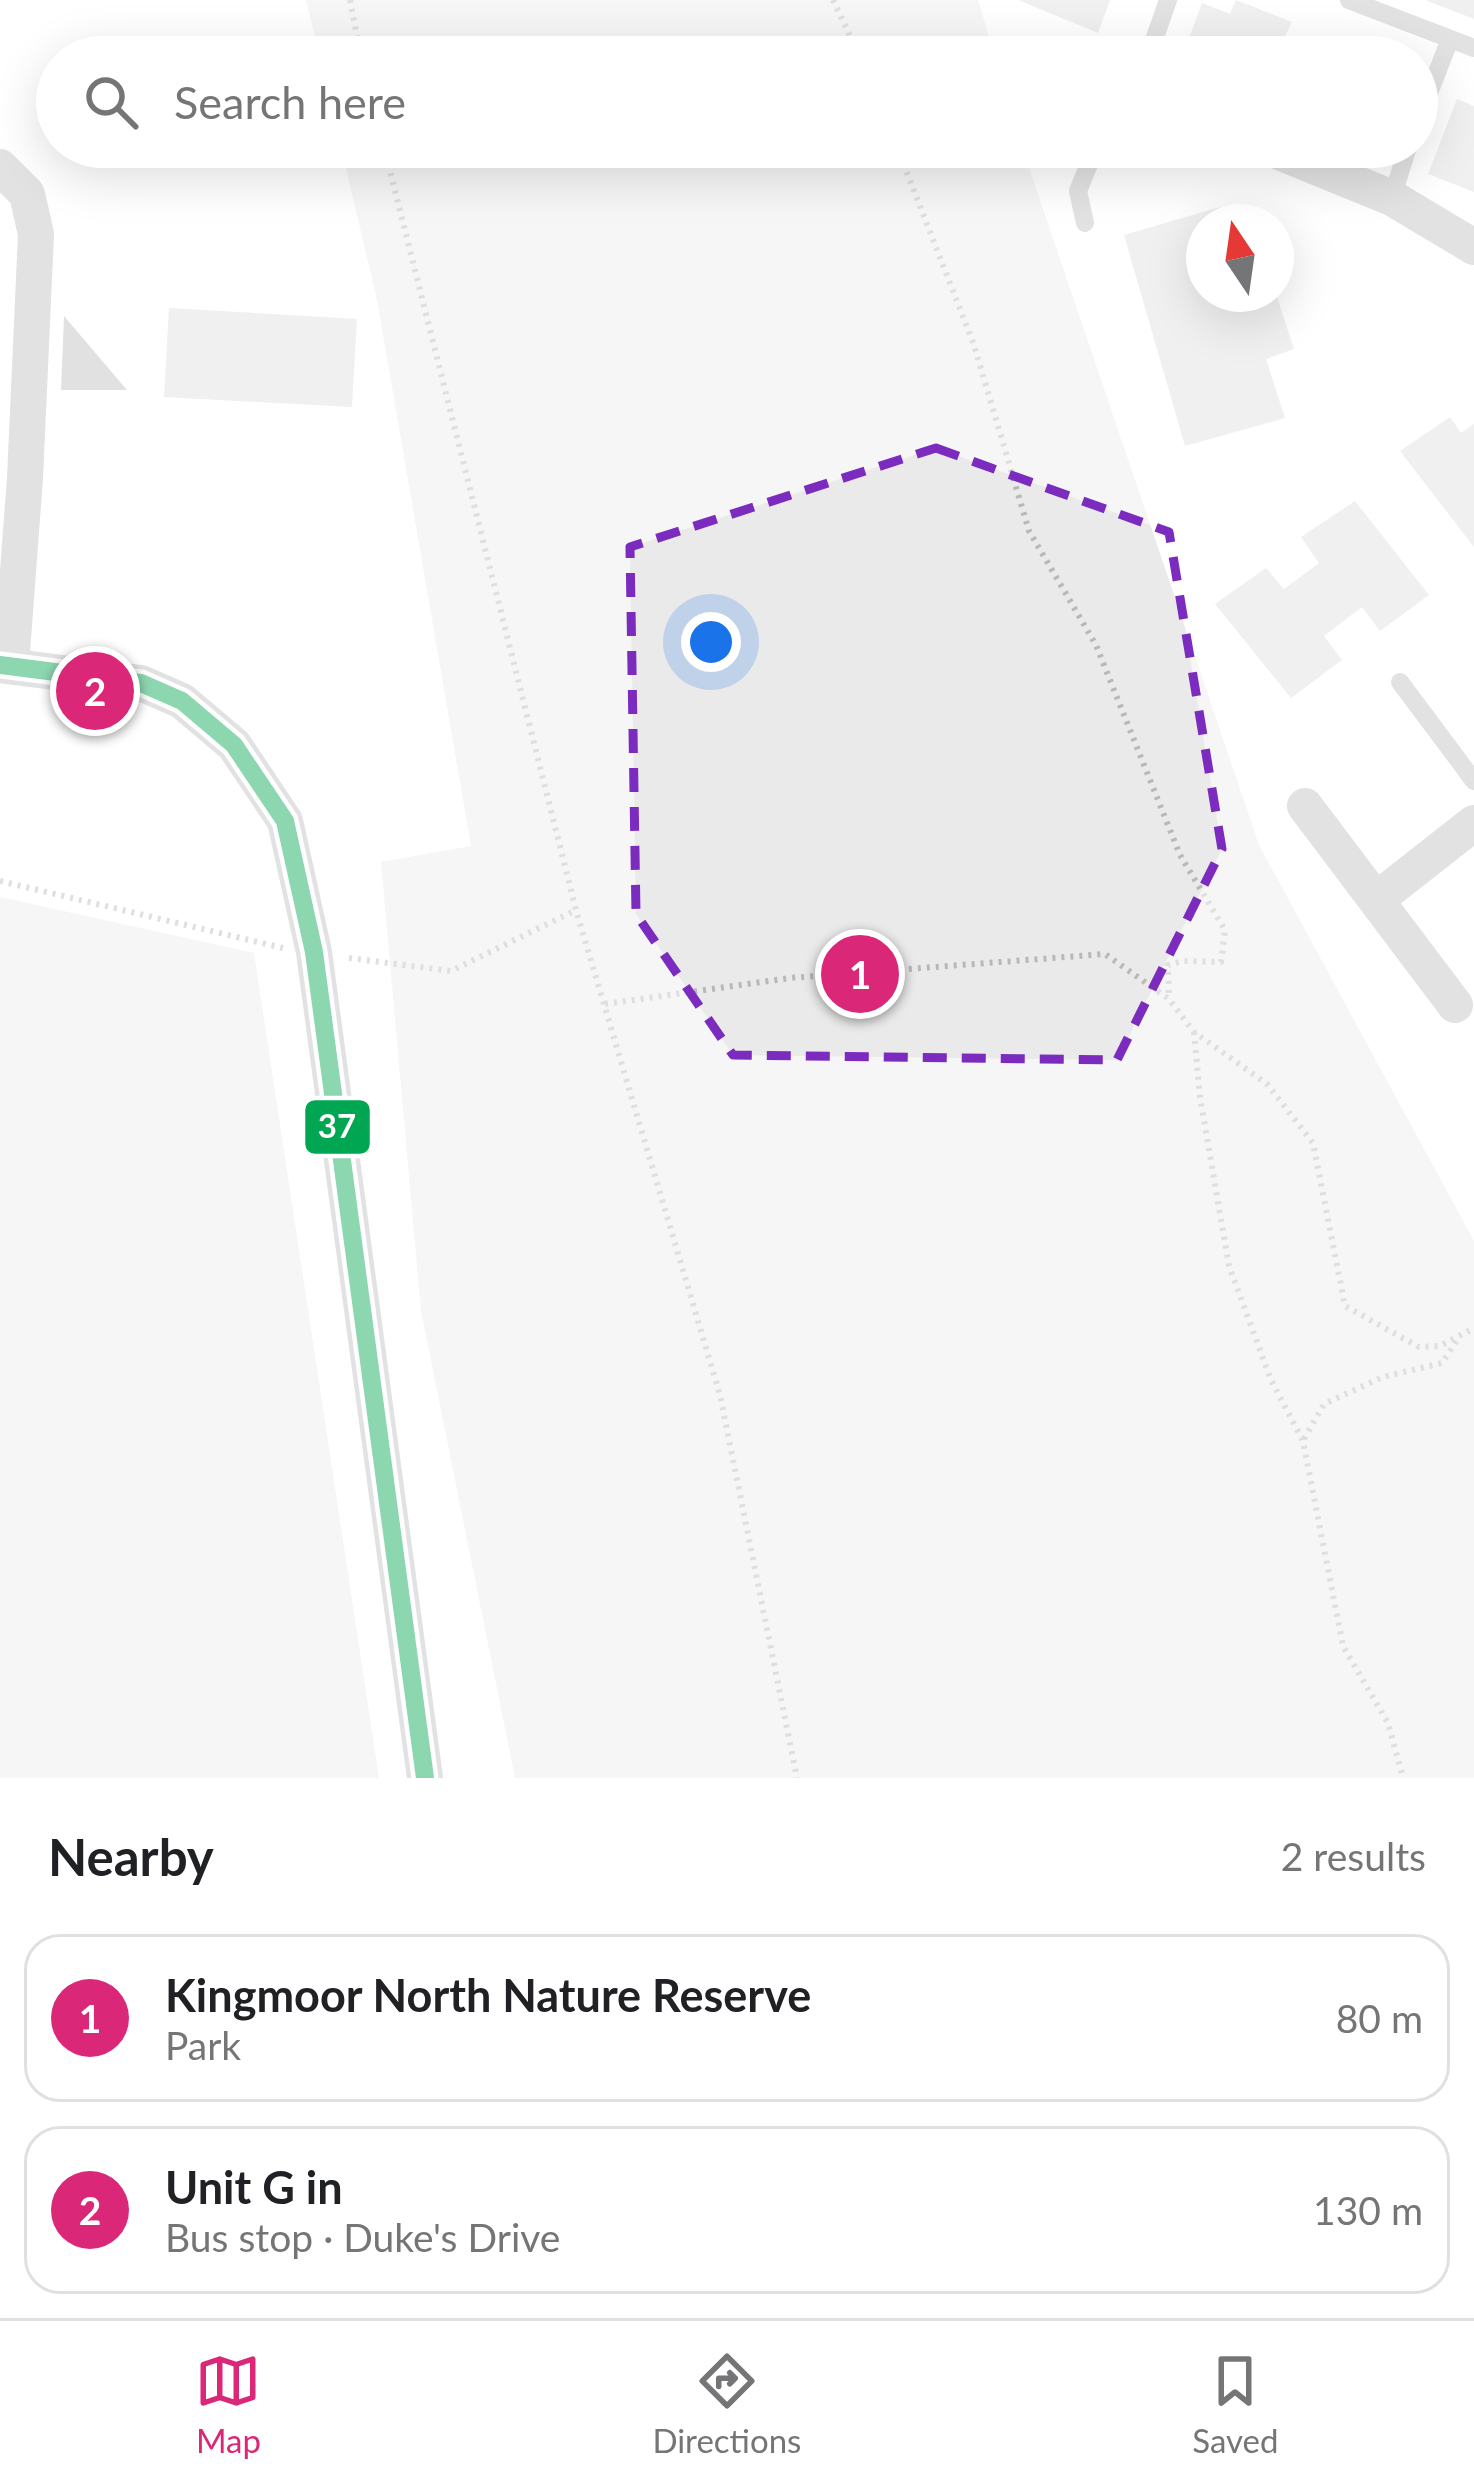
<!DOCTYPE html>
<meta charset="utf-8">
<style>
:root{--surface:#fff;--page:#f6f6f6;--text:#202124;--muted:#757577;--line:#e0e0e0;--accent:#db2777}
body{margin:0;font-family:Lato,sans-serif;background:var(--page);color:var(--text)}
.compass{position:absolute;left:1186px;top:204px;width:108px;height:108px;border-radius:50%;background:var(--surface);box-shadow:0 12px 48px #0002;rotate:347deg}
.you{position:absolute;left:711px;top:642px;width:42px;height:42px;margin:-30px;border:9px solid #fff;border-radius:50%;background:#1a73e8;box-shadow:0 0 0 18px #1a73e833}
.badge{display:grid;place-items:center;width:78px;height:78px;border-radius:50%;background:var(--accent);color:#fff;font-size:39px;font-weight:700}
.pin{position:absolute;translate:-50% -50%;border:6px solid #fff;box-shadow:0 3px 12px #0006}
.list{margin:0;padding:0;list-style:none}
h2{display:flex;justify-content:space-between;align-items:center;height:156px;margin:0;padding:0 48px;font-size:51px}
h2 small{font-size:39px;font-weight:400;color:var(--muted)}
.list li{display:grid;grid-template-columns:78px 1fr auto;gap:36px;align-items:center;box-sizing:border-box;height:168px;margin:0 24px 24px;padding:0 24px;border:3px solid var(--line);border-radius:36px}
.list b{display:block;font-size:45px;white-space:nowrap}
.list p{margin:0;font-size:39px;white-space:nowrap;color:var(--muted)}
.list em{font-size:39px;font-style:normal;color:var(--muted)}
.icon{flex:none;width:66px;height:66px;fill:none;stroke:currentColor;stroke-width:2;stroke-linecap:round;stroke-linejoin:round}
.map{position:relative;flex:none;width:1474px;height:1778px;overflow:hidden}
.search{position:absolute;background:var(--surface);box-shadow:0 12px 48px #0002;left:36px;right:36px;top:36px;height:132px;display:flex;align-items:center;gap:30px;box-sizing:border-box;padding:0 42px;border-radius:66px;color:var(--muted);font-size:45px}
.sheet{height:540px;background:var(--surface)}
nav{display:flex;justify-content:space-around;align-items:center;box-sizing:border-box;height:168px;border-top:3px solid var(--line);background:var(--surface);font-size:33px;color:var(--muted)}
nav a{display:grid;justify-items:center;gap:6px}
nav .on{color:var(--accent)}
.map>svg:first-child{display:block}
</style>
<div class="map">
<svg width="1474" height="1778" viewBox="0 0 1474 1778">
<rect width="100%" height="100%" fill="#fff"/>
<path fill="#eaeaea" d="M306,0H978L995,57H320Z
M341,147H1022L1259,845L1474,1241V1778H515L421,1311L381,862L471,846L377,300Z
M0,897L254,953L379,1778H0Z"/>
<path fill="#bcbcbc" d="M64,316L127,390H61Z"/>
<path fill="#ddd" d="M1018,0H1110L1098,33Z
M1236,0L1292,22L1285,36L1312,47L1308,57H1182L1202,3L1230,14Z
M1425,0H1474V19Z
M1457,99L1474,106V192L1428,174Z
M126,147H293L292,162L126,150Z
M1220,207L1224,222H1204V294H1276L1294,349L1266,359L1285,418L1185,446L1124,235Z
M169,308L357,319L352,407L164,397Z
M1450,417L1461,433L1474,424V547L1400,451Z
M1355,501L1429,595L1380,631L1362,607L1324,636L1342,660L1291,698L1215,604L1266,568L1284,589L1319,563L1301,537Z"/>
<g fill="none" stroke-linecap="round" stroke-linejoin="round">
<path stroke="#b8b8b8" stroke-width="6" stroke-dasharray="3 6" stroke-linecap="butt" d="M350,0L361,57
M833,0L860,57
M945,57H996
M384,147L576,910L720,1395L797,1778
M897,147L974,345L1029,531L1096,645L1180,855L1225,930L1221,962L1183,961L1168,965L1169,999
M0,881L283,948
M349,958L451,971L576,910
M605,1004L790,978L1105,954L1169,999L1194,1032L1267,1084L1313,1143L1345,1306L1419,1347L1440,1346L1474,1328
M1194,1032L1200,1097L1229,1266L1271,1380L1303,1441L1343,1646L1388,1723L1403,1778
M1304,1439L1324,1404L1383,1377L1442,1363L1459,1337"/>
<path stroke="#bebebe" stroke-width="18" d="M1349,0L1474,48
M1148,57L1168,0
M1417,124L1450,39
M1392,198L1408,147
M1085,223L1078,191L1096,147
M1400,682L1474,781"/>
<path stroke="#bebebe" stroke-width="36" d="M1267,147L1392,198L1474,247
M0,167L27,194L36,234L25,478L11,665
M0,665L141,683L182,701L234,745L285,821L314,952L425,1778
M1305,806L1455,1005
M1376,900L1474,823"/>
<defs>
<path id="bus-1" d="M0,665L141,683L182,701L234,745L285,821L314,952L425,1778"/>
</defs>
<use href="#bus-1" stroke="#fff" stroke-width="27"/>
<use href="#bus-1" stroke="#00a651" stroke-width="18"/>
</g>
<path d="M0 0H1474V1778H0ZM936,448L1169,532L1222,849L1117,1060L733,1055L636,914L630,547Z" fill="#fff" fill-opacity=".55" fill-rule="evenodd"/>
<path fill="none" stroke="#7b2cbf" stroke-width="9" stroke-dasharray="24 15" stroke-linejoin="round" d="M936,448L1169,532L1222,849L1117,1060L733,1055L636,914L630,547Z"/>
<rect stroke="#fff" stroke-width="4.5" x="303" y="1098" width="69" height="58" rx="12" fill="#00a651"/>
<g font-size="33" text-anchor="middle" font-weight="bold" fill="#fff">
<text x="337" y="1138">37</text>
</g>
</svg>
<svg class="compass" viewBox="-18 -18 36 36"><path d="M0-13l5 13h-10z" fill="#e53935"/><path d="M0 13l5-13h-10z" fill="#757577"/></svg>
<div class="you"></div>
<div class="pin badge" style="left:860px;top:974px">1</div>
<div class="pin badge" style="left:95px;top:691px">2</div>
<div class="search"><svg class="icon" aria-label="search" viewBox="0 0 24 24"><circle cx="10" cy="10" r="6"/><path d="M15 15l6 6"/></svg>Search here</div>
</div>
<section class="sheet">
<h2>Nearby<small>2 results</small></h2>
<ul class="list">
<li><span class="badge">1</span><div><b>Kingmoor North Nature Reserve</b><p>Park</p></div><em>80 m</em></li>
<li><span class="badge">2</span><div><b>Unit G in</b><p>Bus stop · Duke's Drive</p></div><em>130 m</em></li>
</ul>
</section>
<nav>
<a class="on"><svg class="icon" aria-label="map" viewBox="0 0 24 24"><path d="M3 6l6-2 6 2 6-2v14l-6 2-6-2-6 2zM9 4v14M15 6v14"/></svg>Map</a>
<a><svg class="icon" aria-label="directions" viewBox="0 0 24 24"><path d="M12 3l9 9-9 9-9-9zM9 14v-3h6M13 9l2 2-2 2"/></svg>Directions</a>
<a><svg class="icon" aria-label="saved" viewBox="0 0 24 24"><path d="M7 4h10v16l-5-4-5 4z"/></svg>Saved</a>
</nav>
